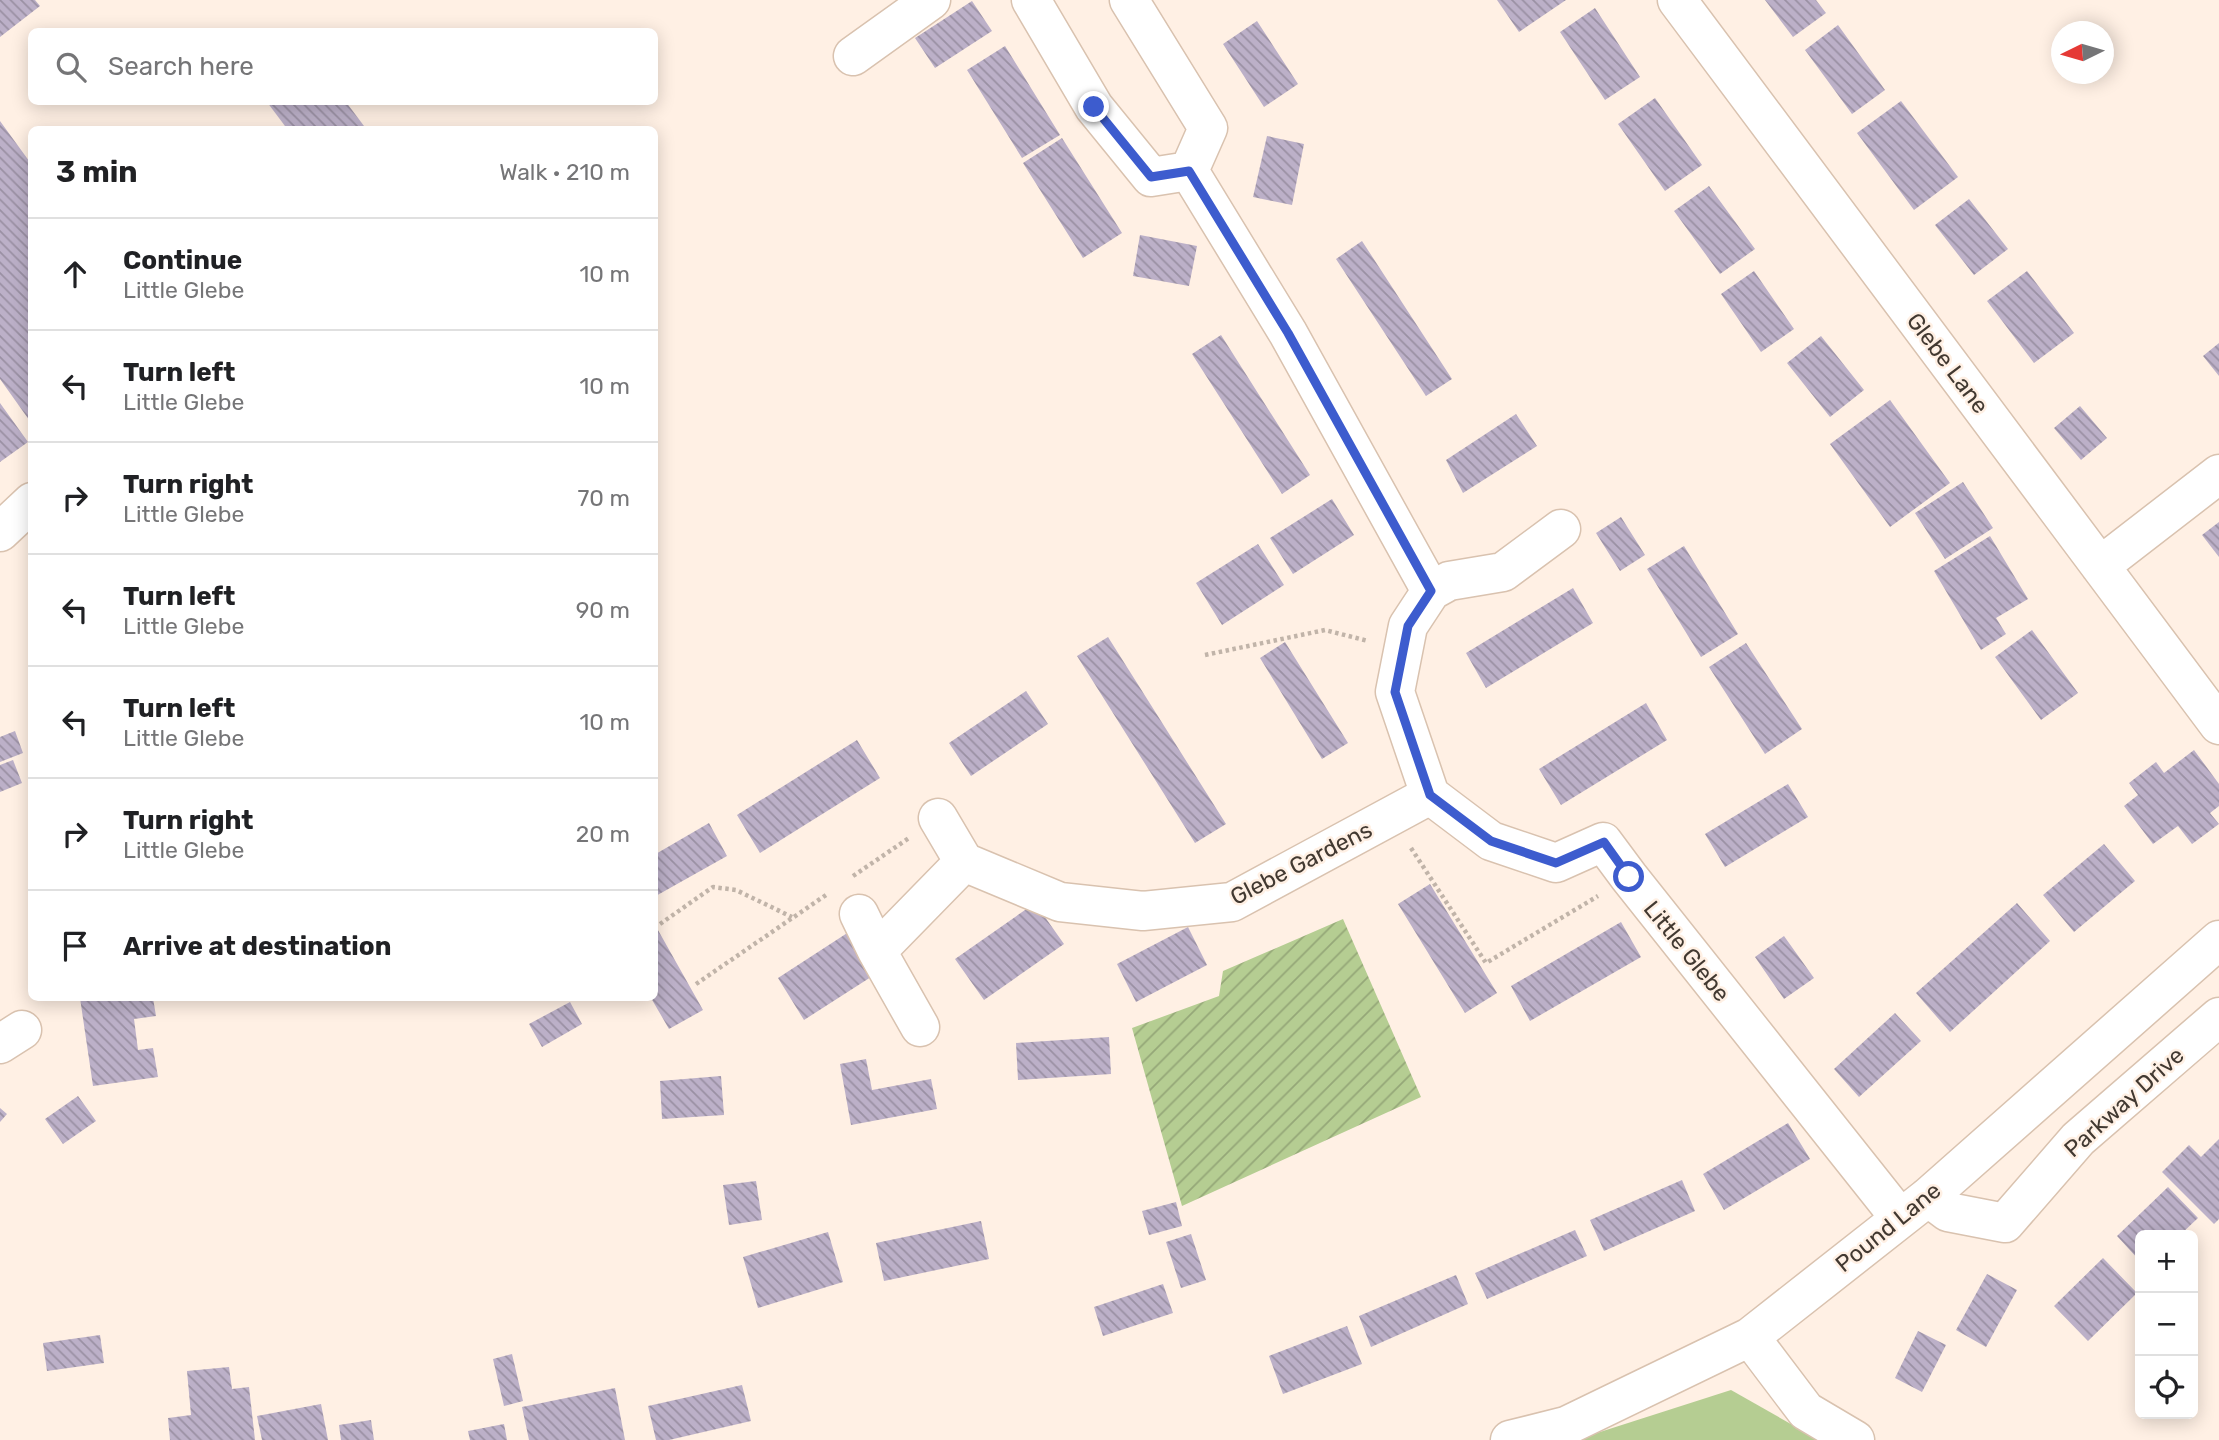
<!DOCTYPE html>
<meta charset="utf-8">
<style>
:root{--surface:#fff;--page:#f6f6f6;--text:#202124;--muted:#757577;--line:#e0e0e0}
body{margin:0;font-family:Rubik,sans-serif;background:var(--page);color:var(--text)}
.controls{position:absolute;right:21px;bottom:21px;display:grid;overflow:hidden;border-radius:10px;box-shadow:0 4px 18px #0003}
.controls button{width:63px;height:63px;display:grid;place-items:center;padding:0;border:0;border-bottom:2px solid var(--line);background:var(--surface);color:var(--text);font:35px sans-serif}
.compass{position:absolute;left:2051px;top:21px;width:63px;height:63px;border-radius:50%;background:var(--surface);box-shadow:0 4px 18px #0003;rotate:265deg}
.stop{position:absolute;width:21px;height:21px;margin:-16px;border:5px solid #3d5cce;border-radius:50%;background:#fff}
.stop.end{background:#3d5cce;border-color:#fff;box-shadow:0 2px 7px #0008}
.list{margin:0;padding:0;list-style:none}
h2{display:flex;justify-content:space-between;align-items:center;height:91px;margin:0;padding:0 28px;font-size:30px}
h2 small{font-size:23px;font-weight:400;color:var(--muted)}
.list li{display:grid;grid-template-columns:46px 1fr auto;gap:21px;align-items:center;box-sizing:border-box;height:112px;padding:0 28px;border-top:2px solid var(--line)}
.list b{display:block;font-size:26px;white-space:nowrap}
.list p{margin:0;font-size:23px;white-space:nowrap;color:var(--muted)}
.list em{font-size:23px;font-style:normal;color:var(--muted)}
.icon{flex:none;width:38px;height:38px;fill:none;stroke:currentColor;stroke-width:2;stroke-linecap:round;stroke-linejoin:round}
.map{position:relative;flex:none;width:2219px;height:1440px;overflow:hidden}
.search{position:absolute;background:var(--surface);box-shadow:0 4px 18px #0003;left:28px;top:28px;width:630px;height:77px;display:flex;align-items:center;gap:18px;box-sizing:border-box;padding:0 24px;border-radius:10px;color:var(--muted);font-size:26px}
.panel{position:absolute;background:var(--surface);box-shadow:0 4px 18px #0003;left:28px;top:126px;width:630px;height:875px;border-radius:10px}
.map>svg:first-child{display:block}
</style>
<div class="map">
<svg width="2219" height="1440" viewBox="0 0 2219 1440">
<defs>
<pattern id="garden-furrows" width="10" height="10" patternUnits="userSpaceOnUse" patternTransform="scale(1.75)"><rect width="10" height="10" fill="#b5cd92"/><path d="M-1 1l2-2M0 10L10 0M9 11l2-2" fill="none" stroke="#95a778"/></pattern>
<pattern id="building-back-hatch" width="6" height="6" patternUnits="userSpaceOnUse" patternTransform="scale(1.75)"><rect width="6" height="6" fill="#bcb0c8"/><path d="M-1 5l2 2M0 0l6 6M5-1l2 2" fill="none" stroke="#9a90a3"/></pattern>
</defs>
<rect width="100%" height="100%" fill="#fff0e4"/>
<path fill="#b5cd92" d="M1731,1390L1819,1440H1575Z"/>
<path fill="url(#garden-furrows)" d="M1343,919L1421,1097L1182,1206L1132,1028L1219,996L1223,971Z"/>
<path fill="url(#building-back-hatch)" d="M0,0H35L40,6L0,37Z
M1497,0H1566L1519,32Z
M1765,0H1816L1826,13L1793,37Z
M972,1L992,31L935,68L915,38Z
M1595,8L1640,77L1605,100L1560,32Z
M1257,21L1298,84L1264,107L1223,44Z
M1838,25L1885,90L1852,114L1805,50Z
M1005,46L1060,135L1022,158L967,70Z
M1655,98L1702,165L1665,191L1618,124Z
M1901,101L1958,177L1914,210L1857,133Z
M267,102H346L367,130H288Z
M0,121L32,165V424L0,379Z
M1267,136L1304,144L1292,205L1253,197Z
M1062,138L1122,233L1083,258L1023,163Z
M1709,186L1755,249L1720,274L1674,211Z
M1969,199L2008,249L1974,275L1935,225Z
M1140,235L1197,246L1189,286L1133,276Z
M1362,241L1452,379L1426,396L1336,259Z
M1754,271L1794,329L1761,352L1721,294Z
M2027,271L2074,333L2034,363L1987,301Z
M1221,335L1310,475L1282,494L1192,354Z
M1821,336L1864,390L1830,417L1787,363Z
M2219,343V376L2203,356Z
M1890,400L1950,483L1890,527L1830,444Z
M0,403L28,442L0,462Z
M2080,406L2107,438L2081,460L2054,428Z
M1516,414L1537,446L1463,493L1446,460Z
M1963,482L1993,528L1945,559L1915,513Z
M1332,499L1354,535L1293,574L1270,538Z
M1621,517L1645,555L1620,571L1596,533Z
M2219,522V557L2202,535Z
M1990,536L2028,599L1996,618L2006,634L1981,650L1934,571Z
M1258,544L1284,585L1222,625L1196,583Z
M1684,546L1738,634L1701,657L1647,569Z
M1573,588L1593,623L1486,688L1466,653Z
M2032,630L2078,693L2041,720L1995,657Z
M1108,637L1226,824L1195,843L1077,656Z
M1285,642L1348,743L1322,759L1260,658Z
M1746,643L1802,729L1765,754L1709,667Z
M1026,691L1048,724L971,776L949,743Z
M1646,703L1667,740L1561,805L1539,769Z
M15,731L23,753L0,762V737Z
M857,740L880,778L760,853L737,815Z
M2194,750L2219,784V806L2210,813L2219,824L2192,844L2178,826L2153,844L2124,806L2138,795L2129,783L2156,762L2164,773Z
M13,760L22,783L0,792V765Z
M1788,784L1808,817L1725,867L1705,834Z
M709,823L727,856L654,897V855Z
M2104,844L2135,881L2074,932L2043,895Z
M1430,884L1497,993L1465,1013L1398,904Z
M1035,903L1064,944L984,1000L955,959Z
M2017,903L2050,941L1950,1032L1916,993Z
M1621,922L1641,957L1530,1021L1511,986Z
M654,923L703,1010L669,1029L651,998H654Z
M858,926L885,968L804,1020L778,978Z
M1188,927L1207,965L1136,1002L1117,964Z
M1784,936L1814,978L1784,999L1755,957Z
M80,998H153L156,1016L134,1019L138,1050L153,1048L158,1077L93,1086Z
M570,1002L582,1024L542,1047L529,1024Z
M1895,1013L1921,1041L1859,1097L1834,1069Z
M1109,1037L1111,1074L1018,1080L1016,1043Z
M866,1059L872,1090L931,1079L937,1109L851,1125L840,1064Z
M721,1076L724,1115L662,1119L660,1081Z
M78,1096L96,1121L63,1144L45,1119Z
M0,1108L7,1114L0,1122Z
M1788,1123L1810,1159L1724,1210L1703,1174Z
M2219,1139V1219L2214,1224L2162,1172L2189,1145L2201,1157Z
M1682,1180L1695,1211L1604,1251L1590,1220Z
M756,1181L762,1220L729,1225L723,1185Z
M2168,1187L2198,1218L2180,1235H2140V1261L2117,1236Z
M1176,1202L1182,1226L1149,1235L1142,1211Z
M981,1221L989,1259L884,1281L876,1243Z
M1575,1230L1587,1256L1487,1299L1475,1273Z
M828,1232L843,1282L758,1308L743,1257Z
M1191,1234L1206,1280L1181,1288L1166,1242Z
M2103,1258L2137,1293L2088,1341L2054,1306Z
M1987,1274L2017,1290L1986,1347L1956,1330Z
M1456,1275L1468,1304L1371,1347L1359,1316Z
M1163,1284L1173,1313L1103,1336L1094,1307Z
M1347,1326L1362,1364L1283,1394L1269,1356Z
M1918,1331L1946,1345L1922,1392L1895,1378Z
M100,1335L104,1363L47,1371L43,1343Z
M512,1354L523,1401L504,1406L493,1359Z
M229,1367L232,1389L249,1387L255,1440H170L168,1418L191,1415L187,1371Z
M742,1385L751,1421L669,1440H656L648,1406Z
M615,1388L625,1440H529L522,1407Z
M321,1404L328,1440H262L257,1416Z
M371,1420L374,1440H341L339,1425Z
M504,1424L507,1440H470L468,1431Z"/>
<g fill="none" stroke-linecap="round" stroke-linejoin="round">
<defs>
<path id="minor" d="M1031,0L1094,107L1151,177L1189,171L1208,128L1129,0
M1677,0L2219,725
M853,56L931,0
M1189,171L1288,333L1431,591
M1561,529L1503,572L1449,581L1431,591L1408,626L1395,692L1430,795L1491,841L1556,863L1603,842L1629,877L1900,1218
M0,532L32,502
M2100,566L2219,474
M938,818L964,862L1060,902L1143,911L1232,902L1430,795
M859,914L877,951
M920,1027L877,951L964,862
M0,1044L22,1030
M1928,1197L1948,1212L2005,1223L2078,1139L2219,1017
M1750,1337L1806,1411L1855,1440
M1510,1440L1566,1426L1750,1337L1928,1197L2219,940"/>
</defs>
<use href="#minor" stroke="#d9c2af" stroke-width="41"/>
<path stroke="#c1b4a9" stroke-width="4.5" stroke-dasharray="3.5 3.5" stroke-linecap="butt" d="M1205,655L1325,630L1368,641
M1411,848L1486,963L1598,896
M853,876L909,838
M660,924L713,887L736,890L792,917
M696,984L826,895"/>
<use href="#minor" stroke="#fff" stroke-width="38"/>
</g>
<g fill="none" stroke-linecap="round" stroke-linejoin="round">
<path stroke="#3d5cce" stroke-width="9" d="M1094,107L1151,177L1189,171L1288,333L1431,591L1408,626L1395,692L1430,795L1491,841L1556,863L1604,842L1629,877"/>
</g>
<g text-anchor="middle" stroke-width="5" stroke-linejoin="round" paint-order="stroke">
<g font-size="23" fill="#423931" stroke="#fff0e4">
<text transform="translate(1948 363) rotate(53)" y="8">Glebe Lane</text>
<text transform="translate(1301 863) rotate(-27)" y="8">Glebe Gardens</text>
<text transform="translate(1687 951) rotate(51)" y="8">Little Glebe</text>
<text transform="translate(2124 1102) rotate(-42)" y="8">Parkway Drive</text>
<text transform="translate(1888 1227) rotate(-39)" y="8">Pound Lane</text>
</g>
</g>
</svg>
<div class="controls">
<button>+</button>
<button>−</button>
<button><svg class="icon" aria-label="locate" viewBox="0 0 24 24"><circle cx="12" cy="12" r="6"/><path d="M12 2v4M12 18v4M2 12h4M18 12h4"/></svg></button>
</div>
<svg class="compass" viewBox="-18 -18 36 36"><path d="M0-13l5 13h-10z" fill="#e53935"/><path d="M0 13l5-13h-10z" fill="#757577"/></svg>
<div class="stop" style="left:1629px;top:877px"></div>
<div class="stop end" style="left:1094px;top:107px"></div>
<div class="search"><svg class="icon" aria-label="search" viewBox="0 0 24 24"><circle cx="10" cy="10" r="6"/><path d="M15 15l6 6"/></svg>Search here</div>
<section class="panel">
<h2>3 min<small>Walk · 210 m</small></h2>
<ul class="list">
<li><svg class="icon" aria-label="ahead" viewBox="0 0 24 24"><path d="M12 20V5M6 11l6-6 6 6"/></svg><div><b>Continue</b><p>Little Glebe</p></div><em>10 m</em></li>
<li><svg class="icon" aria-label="left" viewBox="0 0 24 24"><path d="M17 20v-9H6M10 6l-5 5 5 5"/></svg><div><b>Turn left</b><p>Little Glebe</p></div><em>10 m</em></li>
<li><svg class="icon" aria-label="right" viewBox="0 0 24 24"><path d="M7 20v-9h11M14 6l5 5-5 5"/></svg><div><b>Turn right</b><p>Little Glebe</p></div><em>70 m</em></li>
<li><svg class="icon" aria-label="left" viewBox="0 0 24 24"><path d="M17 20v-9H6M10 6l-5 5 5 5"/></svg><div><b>Turn left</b><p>Little Glebe</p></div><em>90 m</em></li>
<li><svg class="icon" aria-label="left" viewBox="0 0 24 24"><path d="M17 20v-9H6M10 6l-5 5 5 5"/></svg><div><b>Turn left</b><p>Little Glebe</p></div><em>10 m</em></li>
<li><svg class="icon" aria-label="right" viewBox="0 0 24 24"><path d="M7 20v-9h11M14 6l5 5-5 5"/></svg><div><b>Turn right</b><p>Little Glebe</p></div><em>20 m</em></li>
<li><svg class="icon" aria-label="arrive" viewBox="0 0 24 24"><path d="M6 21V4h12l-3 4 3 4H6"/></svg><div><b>Arrive at destination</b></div></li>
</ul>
</section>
</div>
